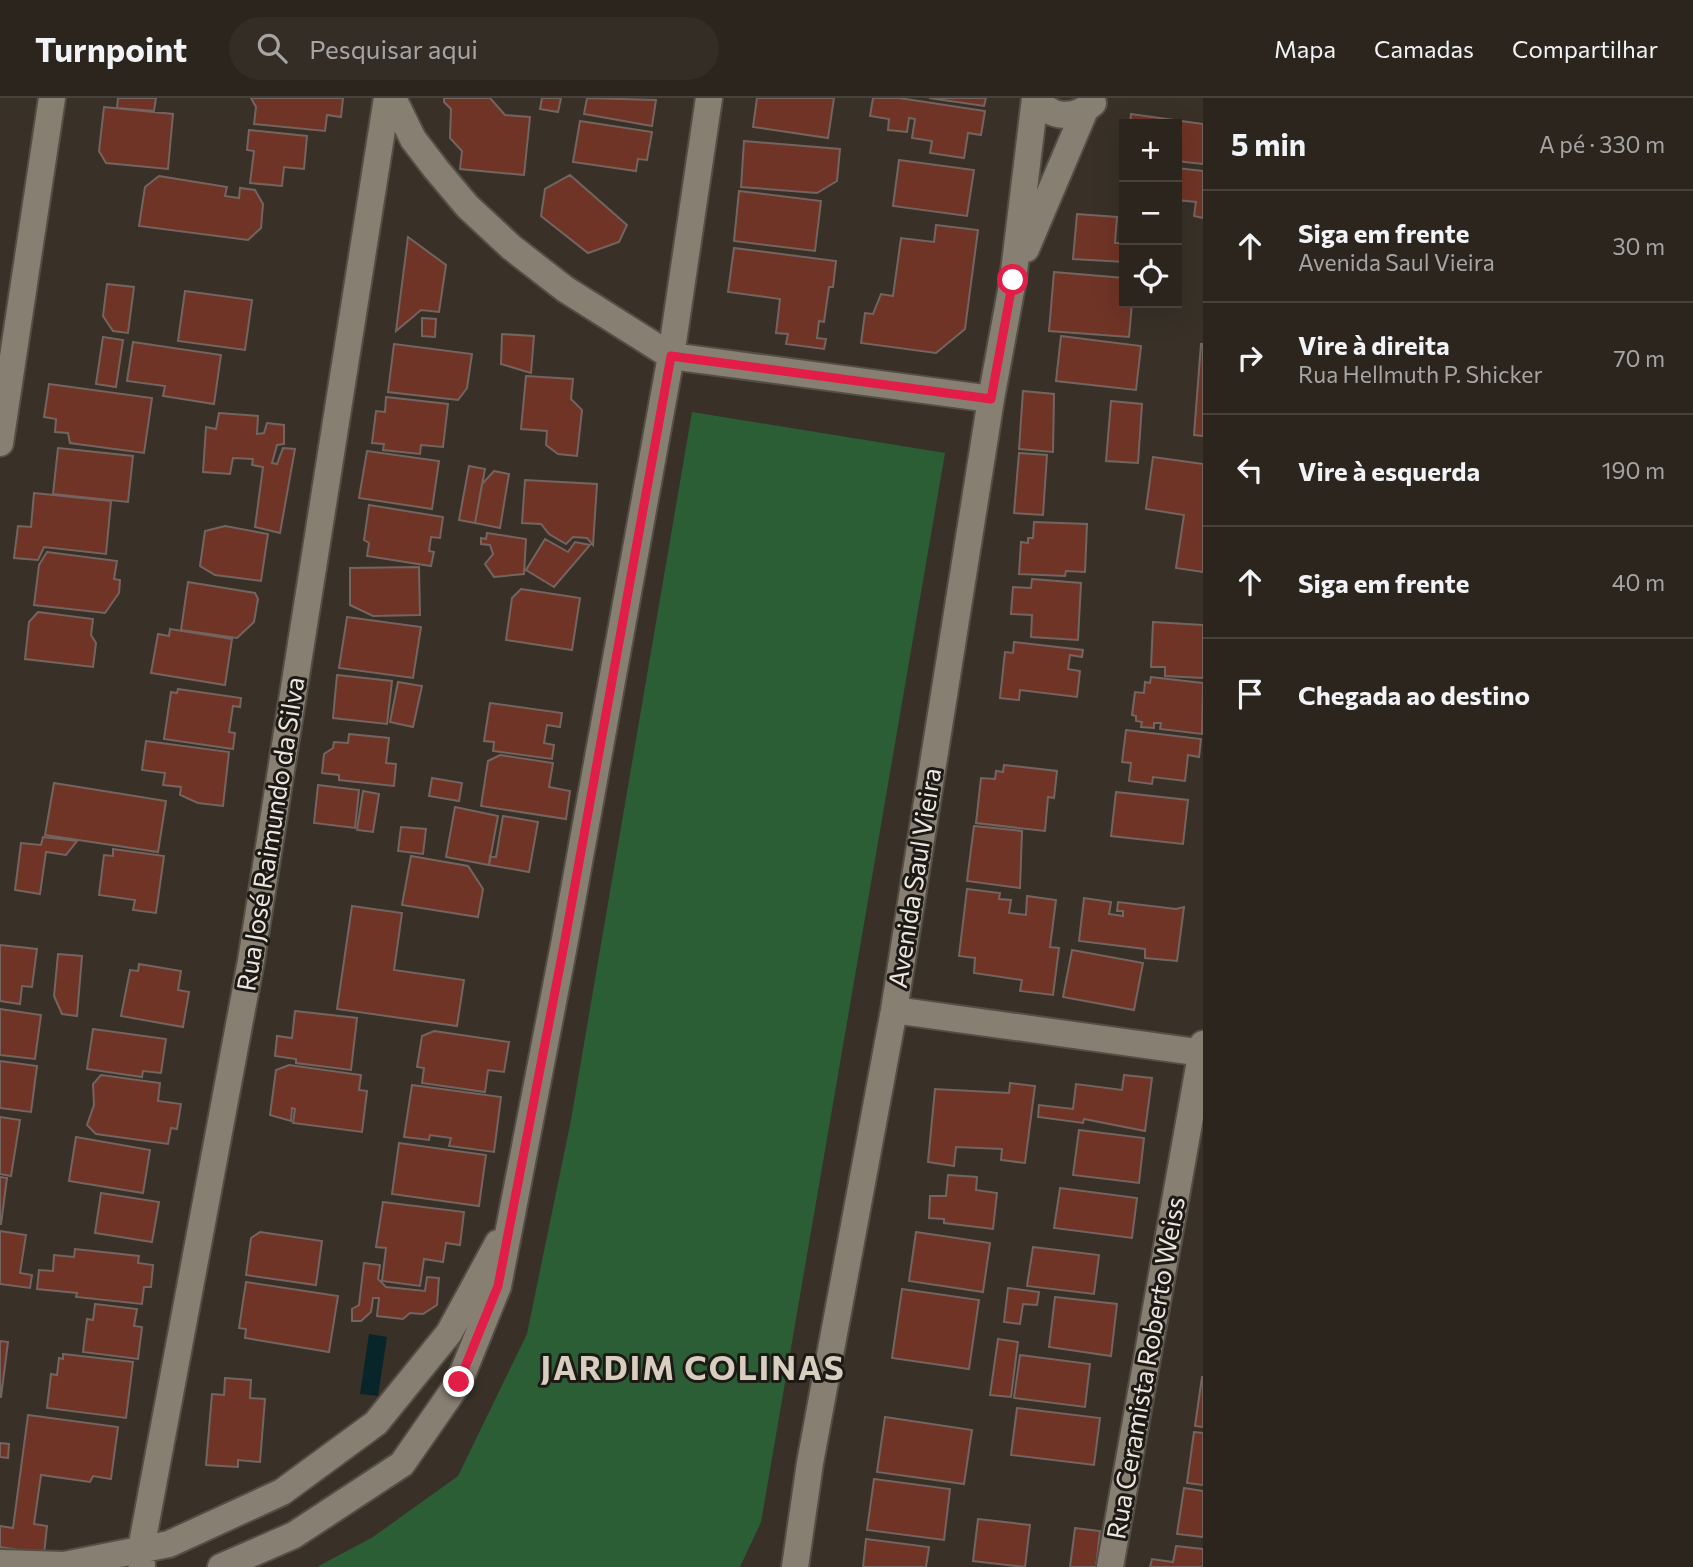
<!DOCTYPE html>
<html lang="pt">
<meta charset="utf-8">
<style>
:root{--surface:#2b251d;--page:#332d26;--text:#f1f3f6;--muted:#a6a5a4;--line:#47423b}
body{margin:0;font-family:Commissioner,sans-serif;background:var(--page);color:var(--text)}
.controls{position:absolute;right:21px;top:21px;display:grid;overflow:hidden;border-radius:0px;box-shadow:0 7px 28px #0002}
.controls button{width:63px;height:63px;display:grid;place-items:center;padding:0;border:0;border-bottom:2px solid var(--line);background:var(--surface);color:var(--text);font:35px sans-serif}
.stop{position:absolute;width:21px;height:21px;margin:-16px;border:5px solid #e11d48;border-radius:50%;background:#fff}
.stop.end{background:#e11d48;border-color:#fff;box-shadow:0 2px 7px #0008}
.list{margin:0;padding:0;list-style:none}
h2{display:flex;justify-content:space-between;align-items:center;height:91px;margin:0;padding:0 28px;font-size:30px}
h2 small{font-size:23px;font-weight:400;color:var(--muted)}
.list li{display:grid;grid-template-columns:46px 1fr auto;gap:21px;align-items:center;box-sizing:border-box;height:112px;padding:0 28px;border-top:2px solid var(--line)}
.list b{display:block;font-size:26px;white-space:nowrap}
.list p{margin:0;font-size:23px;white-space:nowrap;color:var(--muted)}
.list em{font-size:23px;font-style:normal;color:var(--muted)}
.icon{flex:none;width:38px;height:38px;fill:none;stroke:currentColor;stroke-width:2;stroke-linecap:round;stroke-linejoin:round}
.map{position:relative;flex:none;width:1203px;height:1469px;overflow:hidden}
header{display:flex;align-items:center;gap:42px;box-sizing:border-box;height:98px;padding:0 35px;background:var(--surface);border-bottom:2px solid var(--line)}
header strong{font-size:33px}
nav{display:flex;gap:38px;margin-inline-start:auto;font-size:24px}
.search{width:490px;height:63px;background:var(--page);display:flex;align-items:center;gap:18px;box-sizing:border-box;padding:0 24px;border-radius:38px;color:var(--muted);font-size:26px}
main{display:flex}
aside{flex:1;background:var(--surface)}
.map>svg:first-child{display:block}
</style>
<header>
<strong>Turnpoint</strong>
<div class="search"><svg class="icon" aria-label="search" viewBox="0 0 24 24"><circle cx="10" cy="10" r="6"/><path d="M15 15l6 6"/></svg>Pesquisar aqui</div>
<nav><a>Mapa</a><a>Camadas</a><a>Compartilhar</a></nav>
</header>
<main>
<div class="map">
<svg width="1203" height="1469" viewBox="0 0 1203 1469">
<rect width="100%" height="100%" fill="#393127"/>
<path fill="#2c5e36" d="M692,314L945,355L761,1424L740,1469H317L373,1439L458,1378L527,1236L571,1022Z"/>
<path fill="#08252a" d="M369,1236L387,1239L378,1298L360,1296Z"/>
<path fill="#6f3426" stroke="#746460" stroke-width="2" d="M118,0H156L154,13L117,10Z
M251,0H343L341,19L327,17L325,33L254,26L256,9Z
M444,0H490L505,17L530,19L524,77L460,71L462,53L450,40L451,11L444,4Z
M542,0H561L558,14L540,11Z
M587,0L656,2L652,28L584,16Z
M757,0H834L828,40L753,29Z
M873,0H899L985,13L981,37L968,35L964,60L930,55L932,43L912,40L915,21L909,20L907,34L888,32L889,21L870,18Z
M929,0H986L984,8Z
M104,9L173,16L168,71L106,65L99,53Z
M1131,16L1203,26V66L1177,63V26H1130Z
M580,23L652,34L647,62L638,61L636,73L573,64Z
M249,32L307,38L304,71L284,69L282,88L250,85L254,53L247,52Z
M744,43L840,51L837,83L817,95L741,89Z
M899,62L974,72L967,118L893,108Z
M1177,70L1203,73V120L1194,118L1196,104L1177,102Z
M570,77L627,127L619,144L588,155L541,118L545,91Z
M159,78L227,89L225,98L239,100L240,90L255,92L263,106L261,130L248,142L139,128L145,89Z
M739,93L821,103L815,153L734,143Z
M1077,116L1117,119L1115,145H1124V164L1073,161Z
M936,127L978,132L965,231L936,255L861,245L865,215L873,216L881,196L893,198L901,140L934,144Z
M408,139L446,167L439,214L421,212L396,233Z
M734,150L836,163L833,189H829L824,224L819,223L817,240L826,241L824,251L786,246L788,236L776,235L780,201L728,194Z
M1054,174L1124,180V205H1132L1129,239L1049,233Z
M107,186L134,189L128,235L113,233L103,218Z
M185,193L252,202L245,252L178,243Z
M422,220L436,221L435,239L422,238Z
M502,236L534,238L531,275L501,266Z
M1061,238L1141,248L1136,292L1056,283Z
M103,239L123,242L116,289L96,286Z
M133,244L221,257L214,306L163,298L165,288L127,283Z
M394,246L472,256L467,290L458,302L388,294Z
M1201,246H1203V338L1194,337Z
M526,278L573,281L571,301L582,312L577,358L558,356L546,347L547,333L521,331Z
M49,286L152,300L144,355L70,345L68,335L55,334L56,321L44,319Z
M1023,293L1054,296L1053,354L1019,351Z
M386,299L448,306L443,349L421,347L420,356L383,352L384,346L372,345L376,313L385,314Z
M1111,303L1142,306L1138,365L1106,363Z
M219,315L258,318L257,336L264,335L267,325L284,327V346L277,347L272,365L277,366L283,350L295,351L280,435L255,429L263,369L252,367L253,361L233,360L230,376L203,374L206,329L216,331Z
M58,350L133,358L128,404L53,396Z
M367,353L439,363L432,411L359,400Z
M1019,355L1047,357L1043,417L1014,415Z
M1153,359L1203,366V474L1176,470L1184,417L1146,411Z
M469,368L485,371L475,425L459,422Z
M494,373L509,376L500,430L475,425L482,386Z
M525,382L597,386L593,447L587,440L573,439L566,446L549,436L541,426L522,425Z
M34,395L111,403L106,456L44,449L38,462L14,460L18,428L31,429Z
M369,407L443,419L440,440L431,439L429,453L434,454L431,468L367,458L369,445L364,442Z
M1034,424L1087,426L1085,474L1066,473L1065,478L1019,476L1021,444L1028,445V440H1033Z
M225,428L268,436L261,483L215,477L200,468L205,433Z
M487,435L526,441L524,476L494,479L485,466L493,456L490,447L481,446V440L486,441Z
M545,441L568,454L575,444L590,447L554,489L526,472Z
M47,454L117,463L114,481L120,482L119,495L105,515L34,507L39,467Z
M419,469L420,517L373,518L350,507V470Z
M1032,481L1081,485L1078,542L1031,539L1032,517L1011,516L1013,489L1031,490Z
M188,484L255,495L258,501L254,524L237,540L181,532Z
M521,491L580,500L572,552L506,542L512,500Z
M38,514L93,521L91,537L96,545L93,569L25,561L29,524Z
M347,519L421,529L413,580L339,570Z
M1153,524L1203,527V580L1165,578V569H1151Z
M170,531L232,541L225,587L151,575L158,536L169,538Z
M1014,544L1083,552L1082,559L1070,557L1068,571L1080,573L1077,599L1020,592L1019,602L1000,600L1005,554L1013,555Z
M337,577L392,583L387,626L333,620Z
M1151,579L1203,585L1202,636L1160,631L1161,625H1154V630L1141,629L1142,624L1136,623V618L1132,617L1135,594L1144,595L1145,584L1150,585Z
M398,584L422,588L413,629L390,624Z
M178,591L241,600L240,609L233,608L229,634L235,635L233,651L164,641L171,594L177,595Z
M490,605L562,615L560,629L547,627L544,645L554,647L552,661L493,653L494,644L484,643Z
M1126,632L1201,641L1199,659L1188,657L1185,683L1153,679L1152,686L1129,683L1131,665L1122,664Z
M349,636L389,640L386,665L396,666L394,688L339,682V677L322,675L324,656L333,650L334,644L348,645Z
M146,643L229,654L223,708L198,705L180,697L181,689L163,687L165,675L142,672Z
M500,657L553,665L549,689L570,693L566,721L481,708L488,663Z
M1004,667L1057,673L1054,700L1048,699L1045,733L976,725L981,680L995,681L996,673L1003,674Z
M432,680L462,685L459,703L429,698Z
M54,685L166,703L158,754L45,737Z
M318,687L359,692L355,730L314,725Z
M363,693L379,696L373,734L357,732Z
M1116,694L1188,702L1183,746L1111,738Z
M455,709L498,718L489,767L446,759Z
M503,718L538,724L529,774L489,767L490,758L496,759Z
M974,728L1022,733L1020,790L967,783Z
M401,729L426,731L423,756L398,753Z
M43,739L77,743L66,757L46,754L40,796L15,792L21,745L41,747Z
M113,751L164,758L156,815L133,812L135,802L99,797L104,757L113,758Z
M411,758L468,768L483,791L478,819L402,807Z
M967,791L1000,795L999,801L1011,802L1009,815L1026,817L1027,798L1056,802L1050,849L1059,850L1053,897L1020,893L1022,882L974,875L975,860L959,858Z
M1084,800L1111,804L1109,816L1123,818V813H1117L1118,804L1176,811L1184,809L1177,863L1145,860V851L1079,843Z
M352,808L402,815L394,872L464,882L457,928L337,911Z
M0,847L37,851L32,889L22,888L20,906L0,903Z
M1072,852L1143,865L1134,912L1063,899Z
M58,856L82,858L77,918L62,916L54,898Z
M139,866L181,873L178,892L189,894L183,929L121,918L130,872L138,873Z
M0,911L41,917L35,961L0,957Z
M295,913L357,920L351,972L296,965V961L275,958L277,938L292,940Z
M93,931L166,941L161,975L143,973L142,979L87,971Z
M434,933L509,944L504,974L488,972L485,994L422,985L424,970L417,969L422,938Z
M0,963L37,968L31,1014L0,1010Z
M289,967L361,977L359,992L367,993L362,1034L293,1025L295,1011L292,1010L291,1023L270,1017L276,972Z
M101,977L160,985L158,1003L181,1006L177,1031L171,1030L168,1046L96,1036L87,1027L94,1007L93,986Z
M1124,977L1152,980L1145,1033L1084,1021L1083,1025L1038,1019L1039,1007L1073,1011L1076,986L1122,992Z
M1010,985L1035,988L1025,1065L1001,1062L1002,1051L956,1049L954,1068L928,1064L935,991L1009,995Z
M412,987L501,999L494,1054L449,1048L451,1040L430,1037L429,1042L404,1039Z
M0,1019L20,1022L11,1078L0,1076Z
M1079,1032L1144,1040L1139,1085L1073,1077Z
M76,1039L150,1052L143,1095L69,1083Z
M399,1045L486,1057L479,1108L392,1096Z
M948,1077L977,1079L976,1092L997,1095L993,1131L944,1125V1121L929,1120L930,1098H946Z
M0,1079L7,1080L1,1126H0Z
M1060,1090L1137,1100L1132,1140L1054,1130Z
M101,1095L159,1104L152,1144L95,1135Z
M383,1104L464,1114L460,1147L446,1145L443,1164L424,1161L420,1188L382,1183L386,1150L376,1149Z
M0,1133L26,1137L20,1175L32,1177L30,1190L0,1186Z
M260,1134L322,1143L316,1187L246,1177L251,1140Z
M916,1134L990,1145L983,1194L909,1183Z
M1033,1149L1099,1157L1094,1196L1027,1188Z
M75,1151L139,1158L138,1165L153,1167L151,1189H144L142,1206L76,1199L77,1195L37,1191L39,1172L53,1173L54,1157L74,1159Z
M364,1165L380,1167L378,1181L386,1189L425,1193L427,1179L439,1180L437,1207L423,1216L410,1215L403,1221L377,1218L379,1200H373L371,1214L361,1223H352V1211L359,1207Z
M246,1184L338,1198L329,1254L245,1240L246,1231L239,1230Z
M1008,1190L1039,1194L1037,1207L1023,1206L1020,1226L1004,1224Z
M902,1191L979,1202L969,1271L892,1260Z
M1055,1199L1117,1206L1111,1258L1049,1249Z
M95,1206L137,1211L134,1228L142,1229L138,1261L83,1254L87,1221L93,1222Z
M998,1241L1018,1244L1011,1299L990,1297Z
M0,1243L8,1244L1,1299H0Z
M63,1256L133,1264L126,1320L47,1310L51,1276L57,1277L59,1260L63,1261Z
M1020,1257L1090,1266L1085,1309L1014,1300Z
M1202,1279H1203V1329L1195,1328Z
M225,1280L251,1282L250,1300L265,1301L260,1364L238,1362V1369L206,1367L212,1296L224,1297Z
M1017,1310L1100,1320L1094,1367L1011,1357Z
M28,1317L118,1329L111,1381L93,1378L90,1384L41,1377L34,1426L47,1428L44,1456L0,1449V1428L13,1430Z
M885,1319L972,1332L964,1386L877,1374Z
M1194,1334L1203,1335V1387L1187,1385Z
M0,1345L9,1346L8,1360L0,1359Z
M874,1381L950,1391L944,1442L867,1432Z
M1184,1390L1203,1393V1439L1177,1436Z
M978,1421L1030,1427L1025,1469L973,1463Z
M1075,1430L1100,1433L1096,1469H1070Z
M866,1441L929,1449L926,1469H863Z
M1176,1448L1203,1451V1469H1150L1152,1461L1173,1464Z"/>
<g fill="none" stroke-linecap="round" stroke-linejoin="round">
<defs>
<path id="minor" d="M393,0L413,41L436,71L467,108L511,149L565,191L671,258L991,301
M1035,0C1051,21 1074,22 1093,5
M1026,151L1085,12
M0,345L52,0
M894,912L1203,955
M0,1465L64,1467L169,1446L282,1394L376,1325L449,1235L498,1145
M142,1469L141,1451L251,863L387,0
M221,1469L294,1437L402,1366L459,1284L498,1188L564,847L671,258L709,0
M795,1469L810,1365L894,912L991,301L1013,182L1035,0
M1110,1469L1203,946"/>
</defs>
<use href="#minor" stroke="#554e45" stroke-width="30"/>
<use href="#minor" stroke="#887f73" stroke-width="26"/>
</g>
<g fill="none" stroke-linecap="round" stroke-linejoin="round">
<path stroke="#e11d48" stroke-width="9" d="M459,1284L498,1188L564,847L671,258L991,301L1013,182"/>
</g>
<g text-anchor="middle" stroke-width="6" stroke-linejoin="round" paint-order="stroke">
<g font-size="26" fill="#ebe6df" stroke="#1d1a15">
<text transform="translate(271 736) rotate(-81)" y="9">Rua José Raimundo da Silva</text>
<text transform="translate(915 780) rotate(-81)" y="9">Avenida Saul Vieira</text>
<text transform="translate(1146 1270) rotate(-80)" y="9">Rua Ceramista Roberto Weiss</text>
</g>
<g font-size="33" font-weight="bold" letter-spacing="2" fill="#d8cec0" stroke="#1d1a15">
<text x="693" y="1282">JARDIM COLINAS</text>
</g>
</g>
</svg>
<div class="controls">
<button>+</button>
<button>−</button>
<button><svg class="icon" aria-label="locate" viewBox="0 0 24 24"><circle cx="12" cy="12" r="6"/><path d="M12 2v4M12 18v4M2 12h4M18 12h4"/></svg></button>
</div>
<div class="stop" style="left:1013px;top:182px"></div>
<div class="stop end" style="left:459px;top:1284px"></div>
</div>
<aside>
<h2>5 min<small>A pé · 330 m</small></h2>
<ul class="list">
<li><svg class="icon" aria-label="ahead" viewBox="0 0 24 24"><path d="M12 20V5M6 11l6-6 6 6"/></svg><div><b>Siga em frente</b><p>Avenida Saul Vieira</p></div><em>30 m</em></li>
<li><svg class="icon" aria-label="right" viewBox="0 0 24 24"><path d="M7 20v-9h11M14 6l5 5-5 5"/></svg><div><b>Vire à direita</b><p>Rua Hellmuth P. Shicker</p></div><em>70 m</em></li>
<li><svg class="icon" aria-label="left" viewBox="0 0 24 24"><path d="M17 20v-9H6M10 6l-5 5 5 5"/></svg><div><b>Vire à esquerda</b></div><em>190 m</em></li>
<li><svg class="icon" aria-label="ahead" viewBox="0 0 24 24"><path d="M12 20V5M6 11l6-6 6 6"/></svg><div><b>Siga em frente</b></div><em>40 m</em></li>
<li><svg class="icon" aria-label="arrive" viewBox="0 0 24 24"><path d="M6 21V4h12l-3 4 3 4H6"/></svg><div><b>Chegada ao destino</b></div></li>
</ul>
</aside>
</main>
